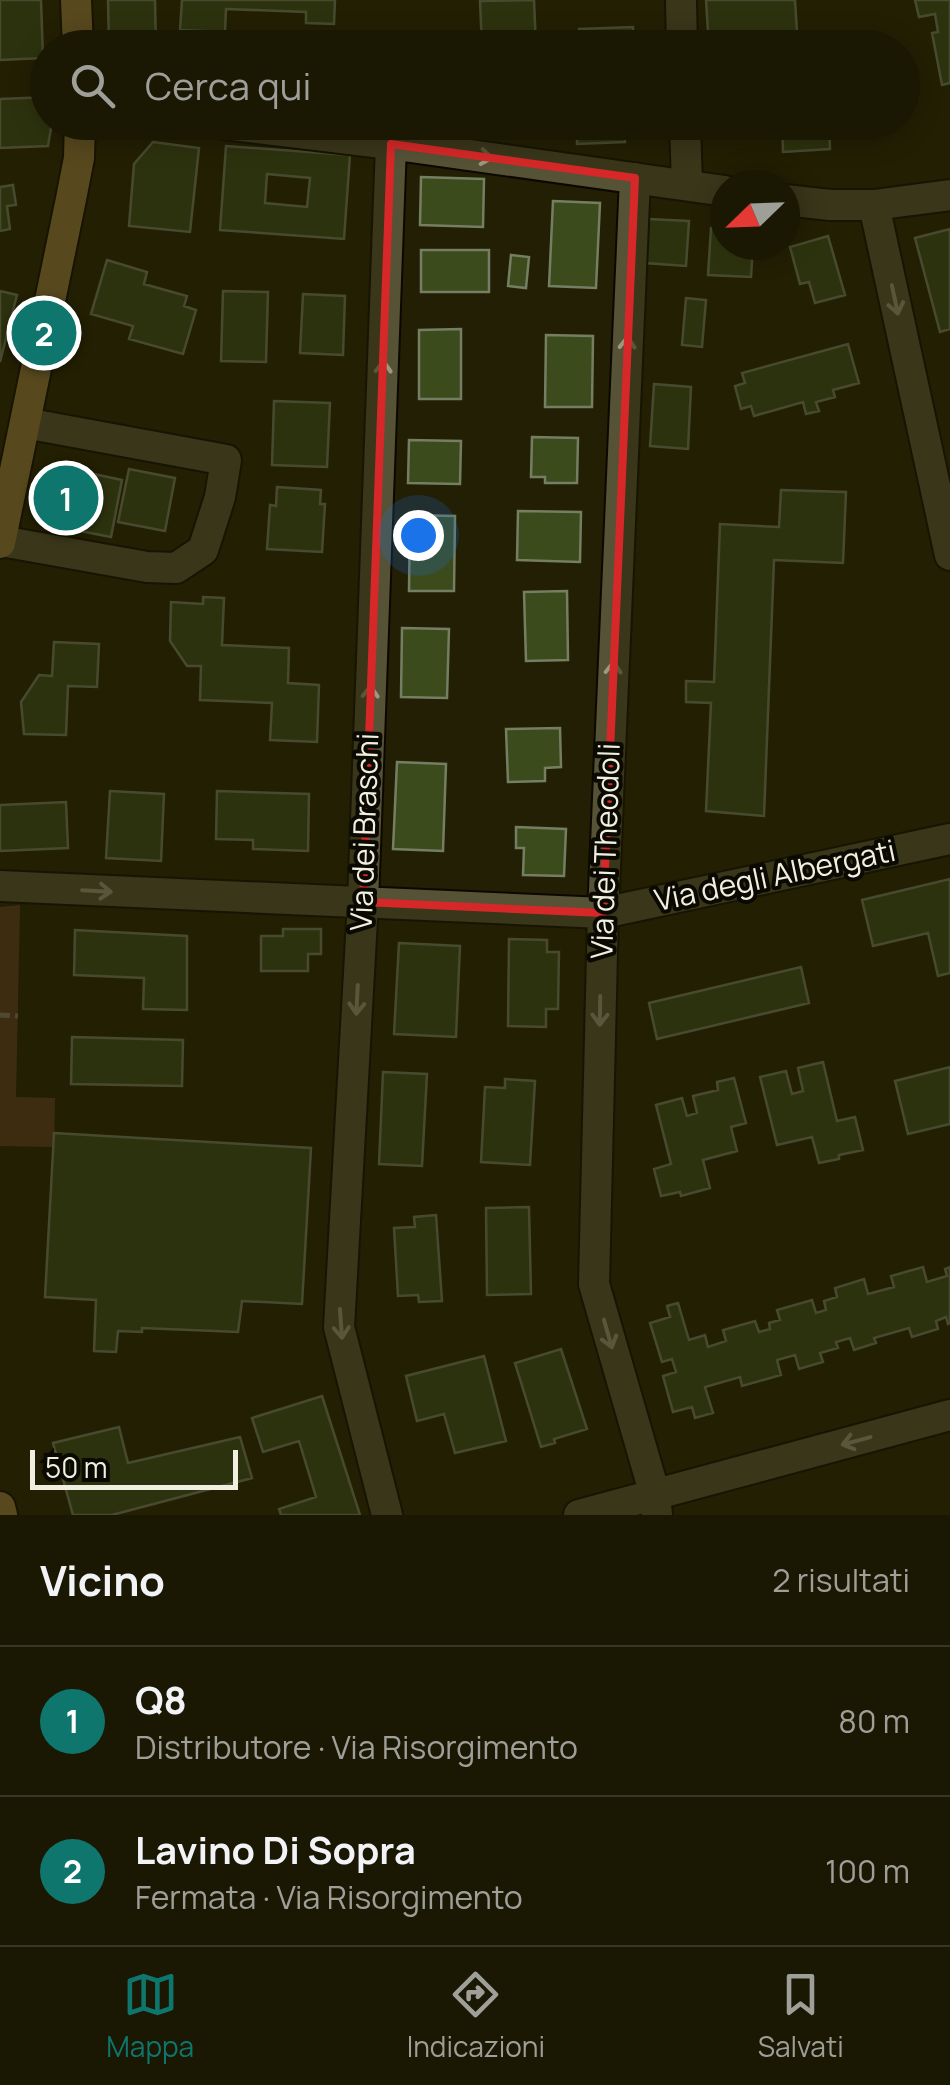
<!DOCTYPE html>
<html lang="it">
<meta charset="utf-8">
<style>
:root{--surface:#1a1703;--page:#272412;--text:#f1f3f6;--muted:#9f9f9a;--line:#383625;--accent:#0f766e}
body{margin:0;font-family:Manrope,sans-serif;background:var(--page);color:var(--text)}
.compass{position:absolute;left:710px;top:170px;width:90px;height:90px;border-radius:50%;background:var(--surface);box-shadow:0 5px 25px #0003;rotate:247deg}
.scale{position:absolute;left:30px;bottom:25px;width:208px;box-sizing:border-box;padding-left:10px;border:5px solid #f1efdf;border-top:0;font-size:28px;line-height:35px;white-space:nowrap;color:#f1efdf;-webkit-text-stroke:8px #0a0902;paint-order:stroke}
.you{position:absolute;left:418px;top:535px;width:35px;height:35px;margin:-25px;border:8px solid #fff;border-radius:50%;background:#1a73e8;box-shadow:0 0 0 15px #1a73e833}
.badge{display:grid;place-items:center;width:65px;height:65px;border-radius:50%;background:var(--accent);color:#fff;font-size:32px;font-weight:700}
.pin{position:absolute;translate:-50% -50%;border:5px solid #fff;box-shadow:0 2px 10px #0006}
.list{margin:0;padding:0;list-style:none}
h2{display:flex;justify-content:space-between;align-items:center;height:130px;margin:0;padding:0 40px;font-size:42px}
h2 small{font-size:32px;font-weight:400;color:var(--muted)}
.list li{display:grid;grid-template-columns:65px 1fr auto;gap:30px;align-items:center;box-sizing:border-box;height:150px;padding:0 40px;border-top:2px solid var(--line)}
.list b{display:block;font-size:38px;white-space:nowrap}
.list p{margin:0;font-size:32px;white-space:nowrap;color:var(--muted)}
.list em{font-size:32px;font-style:normal;color:var(--muted)}
.icon{flex:none;width:55px;height:55px;fill:none;stroke:currentColor;stroke-width:2;stroke-linecap:round;stroke-linejoin:round}
.map{position:relative;flex:none;width:950px;height:1515px;overflow:hidden}
.search{position:absolute;background:var(--surface);box-shadow:0 5px 25px #0003;left:30px;right:30px;top:30px;height:110px;display:flex;align-items:center;gap:25px;box-sizing:border-box;padding:0 35px;border-radius:55px;color:var(--muted);font-size:38px}
.sheet{height:430px;background:var(--surface)}
nav{display:flex;justify-content:space-around;align-items:center;box-sizing:border-box;height:140px;border-top:2px solid var(--line);background:var(--surface);font-size:28px;color:var(--muted)}
nav a{display:grid;justify-items:center;gap:5px}
nav .on{color:var(--accent)}
.map>svg:first-child{display:block}
</style>
<div class="map">
<svg width="950" height="1515" viewBox="0 0 950 1515">
<rect width="100%" height="100%" fill="#231f04"/>
<path fill="#613c23" d="M20,905L16,1097L55,1098L54,1147L0,1146V907Z"/>
<path fill="#3b4b1c" stroke="#747e63" stroke-width="2.5" fill-rule="evenodd" d="M0,0H41L43,58L0,60Z
M108,0H155L156,48H109Z
M182,0H335L334,24L306,23V12L226,9L225,32L180,30Z
M534,0L536,46L580,44L579,29L633,27L634,48H482L480,1Z
M706,0H795L798,48H709Z
M915,0H950V83L942,85L932,33L938,32L935,14L919,17Z
M259,42L327,44V48H259Z
M48,97V122H52L48,146L0,148V99Z
M577,122H649V133L624,134L625,142L577,144Z
M782,122H829L830,149L783,152Z
M153,142L199,148L190,232L129,226L134,164Z
M226,146L350,155L344,239L220,230ZM267,174L310,178L307,207L265,203Z
M421,177L484,179L483,227L420,225Z
M13,185L16,205L7,206L10,229L0,231V187Z
M553,201L600,203L596,288L549,286Z
M648,219L689,221L686,266L645,263Z
M711,228H725V245H753L751,277L708,275Z
M950,229V329L940,332L915,238Z
M828,236L845,295L815,303L809,282L800,284L790,247Z
M421,250H489V292H421Z
M511,255L529,257L526,288L508,286Z
M107,260L147,272L144,284L187,296L184,306L196,310L183,354L129,339L133,326L91,314Z
M0,291L17,295L0,362Z
M223,291L268,292L266,362L221,361Z
M303,294L345,296L343,355L300,353Z
M686,298L706,300L702,347L682,345Z
M461,329V399H419V330Z
M546,335L593,336L592,407H545Z
M848,344L859,383L833,390L835,397L816,402L819,411L806,414L803,402L754,416L751,406L741,409L735,386L745,383L742,373Z
M654,384L691,387L688,449L650,446Z
M274,401L330,403L327,467L272,465Z
M532,437L578,438L577,483H545V477H531Z
M409,440L461,441L460,484L408,483Z
M61,467L122,480L111,537L49,525Z
M129,469L175,478L165,531L118,522Z
M277,487L321,490L320,504H325L322,552L267,549L270,505L276,506Z
M781,490L846,492L843,563L774,560L764,816L706,811L711,703L686,702V681L714,682L720,524L779,527Z
M518,511L581,512L580,562L517,560Z
M410,515L455,516L454,591H409Z
M567,591L568,660L526,661L524,592Z
M203,597L224,598L222,645L289,648L288,683L319,685L317,742L270,740L272,703L200,700L201,666H187L170,641L171,602L203,604Z
M402,628L449,629L447,698L401,697Z
M54,642L99,644L97,687L68,686L66,735L24,734L21,702L39,675L52,676Z
M560,728L561,767L545,768V781L508,782L506,729Z
M397,762L446,764L443,851L393,849Z
M110,791L164,794L161,861L106,858Z
M217,791L309,794L308,851L253,849V840L216,839Z
M66,802L68,848L0,851V805Z
M516,827L566,829L564,876L523,875L524,848H516Z
M950,879V973L938,976L928,933L873,946L862,900Z
M283,929H321V954H308V971H261V936H283Z
M75,930L187,936V1010L143,1009L144,978L74,975Z
M509,939L547,940V952H559L558,1009H546V1027L508,1026Z
M399,943L460,946L456,1037L394,1034Z
M801,967L809,1003L657,1039L649,1003Z
M72,1037L183,1040L182,1086L71,1084Z
M823,1062L837,1121L855,1117L863,1150L839,1155V1159L819,1163L812,1137L777,1145L760,1077L786,1071L792,1094L803,1091L798,1068Z
M950,1067V1124L908,1134L895,1081Z
M383,1072L427,1074L422,1166L379,1164Z
M734,1078L746,1123L731,1127L737,1151L703,1160L710,1188L681,1196L680,1192L661,1196L654,1169L671,1164L656,1105L682,1098L687,1116L697,1113L693,1096L718,1090L717,1082Z
M505,1079L535,1081L530,1165L481,1162L485,1087L505,1088Z
M54,1133L311,1148L302,1304L242,1301L238,1332L142,1328V1332L118,1331L116,1352L94,1351L96,1300L45,1297Z
M529,1207L531,1294L487,1295L486,1208Z
M436,1215L442,1301L419,1302L418,1295L398,1296L394,1228L415,1227L414,1217Z
M923,1267L927,1282L947,1276L945,1269L950,1267V1323L948,1324L946,1317L936,1321L938,1329L912,1337L909,1328L874,1338L876,1343L854,1350L850,1338L836,1342L838,1348L820,1353L823,1362L799,1369L795,1355L777,1360L781,1375L742,1386L740,1377L705,1387L713,1413L695,1418L692,1407L673,1412L663,1376L676,1372L672,1359L662,1362L650,1323L670,1317L667,1306L678,1303L689,1340L705,1335L708,1347L726,1341L723,1330L755,1321L759,1332L770,1329L769,1323L780,1320L777,1310L812,1300L816,1313L826,1310L824,1301L837,1297L835,1288L864,1279L868,1294L894,1287L891,1276Z
M561,1349L587,1429L554,1439L555,1443L541,1447L515,1363Z
M484,1356L506,1441L455,1453L444,1414L417,1421L406,1376Z
M322,1396L360,1515H281L279,1509L316,1497L299,1441L263,1452L252,1418Z
M119,1427L128,1463L240,1437L252,1478L112,1515H73L53,1443Z"/>
<g fill="none" stroke-linecap="round" stroke-linejoin="round">
<defs>
<path id="minor" d="M681,0L682,48
M208,122L391,144L725,191
M685,122L687,185
M635,178L603,913L594,1284L655,1495L657,1515
M785,200L830,205H874L950,195
M874,205L950,555
M1,541L147,567L176,568L203,550L220,497L226,460L25,423
M0,886L603,913L950,839
M387,1515L339,1327L363,902L391,144
M579,1515L950,1415"/>
<path id="major" d="M76,0L78,48
M0,543L71,199L79,158L80,122
M0,1507L2,1515"/>
</defs>
<use href="#minor" stroke="#0c0800" stroke-width="34"/>
<use href="#major" stroke="#0c0800" stroke-width="34"/>
<path stroke="#827f69" stroke-width="5" stroke-dasharray="10 5" stroke-linecap="butt" d="M0,1015L18,1016"/>
<use href="#minor" stroke="#565236" stroke-width="30"/>
<use href="#major" stroke="#9a7b3f" stroke-width="30"/>
</g>
<defs><path id="oneway-shaft" d="M-6 0H5M1.5-3L5.5 0L1.5 3" fill="none" stroke-width="1.6" stroke-linecap="round" stroke-linejoin="round" transform="scale(2.5)"/></defs>
<g stroke="#9c9982">
<use href="#oneway-shaft" transform="translate(478 156) rotate(8)"/>
<use href="#oneway-shaft" transform="translate(895 300) rotate(78)"/>
<use href="#oneway-shaft" transform="translate(627 351) rotate(-88)"/>
<use href="#oneway-shaft" transform="translate(383 375) rotate(-88)"/>
<use href="#oneway-shaft" transform="translate(613 676) rotate(-88)"/>
<use href="#oneway-shaft" transform="translate(370 700) rotate(-88)"/>
<use href="#oneway-shaft" transform="translate(97 891) rotate(3)"/>
<use href="#oneway-shaft" transform="translate(357 1000) rotate(93)"/>
<use href="#oneway-shaft" transform="translate(600 1011) rotate(91)"/>
<use href="#oneway-shaft" transform="translate(341 1324) rotate(86)"/>
<use href="#oneway-shaft" transform="translate(608 1334) rotate(74)"/>
<use href="#oneway-shaft" transform="translate(856 1441) rotate(165)"/>
</g>
<path d="M0 0H950V1515H0ZM391,144L635,178L603,913L363,902Z" fill="#231f04" fill-opacity=".55" fill-rule="evenodd"/>
<path fill="none" stroke="#d62828" stroke-width="8" stroke-linejoin="round" d="M391,144L635,178L603,913L363,902Z"/>
<g text-anchor="middle" stroke-width="8" stroke-linejoin="round" paint-order="stroke">
<g font-size="30" fill="#f1efdf" stroke="#0a0902">
<text transform="translate(365 832) rotate(-88)" y="10">Via dei Braschi</text>
<text transform="translate(606 851) rotate(-88)" y="10">Via dei Theodoli</text>
<text transform="translate(775 876) rotate(-12)" y="10">Via degli Albergati</text>
</g>
</g>
</svg>
<svg class="compass" viewBox="-18 -18 36 36"><path d="M0-13l5 13h-10z" fill="#e53935"/><path d="M0 13l5-13h-10z" fill="#9f9f9a"/></svg>
<div class="scale">50 m</div>
<div class="you"></div>
<div class="pin badge" style="left:66px;top:498px">1</div>
<div class="pin badge" style="left:44px;top:333px">2</div>
<div class="search"><svg class="icon" aria-label="search" viewBox="0 0 24 24"><circle cx="10" cy="10" r="6"/><path d="M15 15l6 6"/></svg>Cerca qui</div>
</div>
<section class="sheet">
<h2>Vicino<small>2 risultati</small></h2>
<ul class="list">
<li><span class="badge">1</span><div><b>Q8</b><p>Distributore · Via Risorgimento</p></div><em>80 m</em></li>
<li><span class="badge">2</span><div><b>Lavino Di Sopra</b><p>Fermata · Via Risorgimento</p></div><em>100 m</em></li>
</ul>
</section>
<nav>
<a class="on"><svg class="icon" aria-label="map" viewBox="0 0 24 24"><path d="M3 6l6-2 6 2 6-2v14l-6 2-6-2-6 2zM9 4v14M15 6v14"/></svg>Mappa</a>
<a><svg class="icon" aria-label="directions" viewBox="0 0 24 24"><path d="M12 3l9 9-9 9-9-9zM9 14v-3h6M13 9l2 2-2 2"/></svg>Indicazioni</a>
<a><svg class="icon" aria-label="saved" viewBox="0 0 24 24"><path d="M7 4h10v16l-5-4-5 4z"/></svg>Salvati</a>
</nav>
